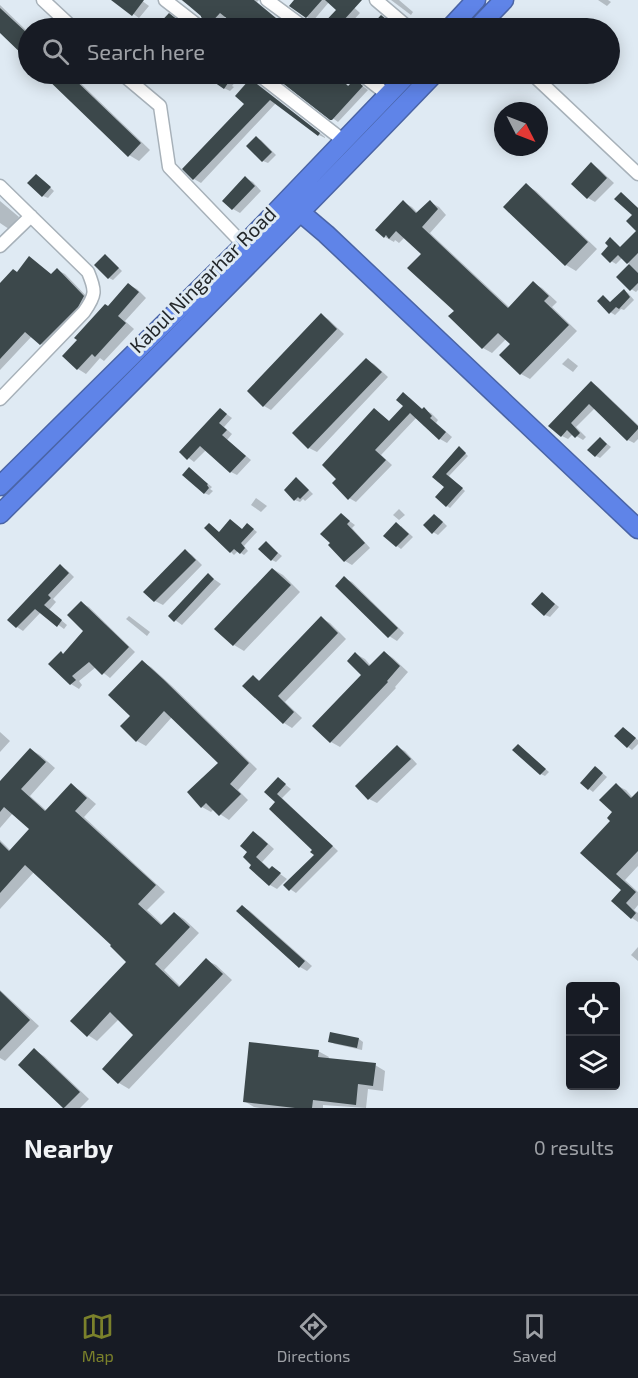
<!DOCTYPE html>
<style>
:root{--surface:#171b24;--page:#242831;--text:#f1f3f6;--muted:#9ea1a6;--line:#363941;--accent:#7b812b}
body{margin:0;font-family:"Exo 2",sans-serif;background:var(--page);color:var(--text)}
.controls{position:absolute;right:18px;bottom:18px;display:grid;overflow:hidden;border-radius:6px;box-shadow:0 3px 15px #0003}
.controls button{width:54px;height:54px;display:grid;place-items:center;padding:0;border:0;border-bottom:2px solid var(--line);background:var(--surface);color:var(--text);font:30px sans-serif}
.compass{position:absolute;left:494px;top:102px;width:54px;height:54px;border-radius:50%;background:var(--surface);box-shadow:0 3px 15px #0003;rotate:132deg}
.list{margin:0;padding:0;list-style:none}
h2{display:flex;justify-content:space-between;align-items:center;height:78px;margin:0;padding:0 24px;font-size:26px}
h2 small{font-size:20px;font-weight:400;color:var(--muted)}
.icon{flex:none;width:33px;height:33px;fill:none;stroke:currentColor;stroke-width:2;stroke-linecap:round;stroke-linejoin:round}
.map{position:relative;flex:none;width:638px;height:1108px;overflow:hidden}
.search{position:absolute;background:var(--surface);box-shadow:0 3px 15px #0003;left:18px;right:18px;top:18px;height:66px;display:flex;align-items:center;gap:15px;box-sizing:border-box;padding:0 21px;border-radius:33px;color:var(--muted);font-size:22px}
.sheet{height:186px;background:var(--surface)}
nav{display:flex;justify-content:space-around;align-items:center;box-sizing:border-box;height:84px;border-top:2px solid var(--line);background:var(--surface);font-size:16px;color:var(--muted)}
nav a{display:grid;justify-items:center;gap:3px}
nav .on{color:var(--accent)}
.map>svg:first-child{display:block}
</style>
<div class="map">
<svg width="638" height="1108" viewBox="0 0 638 1108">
<rect width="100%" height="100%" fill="#dfeaf3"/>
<path fill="#0003" d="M114,0H141L149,6L139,18Z
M181,0H259L257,2L288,28H238L240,27L226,16L216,28L210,24L190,6Z
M296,0H346L360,13L349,25L352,28H321L338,10L329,2L313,21L307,17Z
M391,0H399L413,12L411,15Z
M598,0H608L611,2L607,6Z
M0,5L28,32V58L0,30Z
M44,74H71L150,150L139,161L129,155Z
M216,74H242L232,86L234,87L230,91L224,88Z
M243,74H257L256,78L259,85L325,137V138L319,135L276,103L201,183L194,179L184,169L246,104L251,79Z
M273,74H325L337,84L340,80L350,87L361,85L368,90L338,122Z
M256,138L261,140L276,155L268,163L263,161Z
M592,164L599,169L614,183L595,202L588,198Z
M40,178L54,191L48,198L43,196Z
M245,178L253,182L261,191L240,213L233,209Z
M526,185L536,191L597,249L576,271L566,265Z
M621,194L638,208V290L636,292L631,289L619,277L630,265L623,257L616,264L611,261L615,242L621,248L638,231L634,215Z
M0,201L19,217L9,229L0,223Z
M403,202L412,207L418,213L430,202L439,207L446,215L430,233L510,308L533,283L542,288L557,302L552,307L577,331L530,379L521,374L501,355L512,344L506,339L492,353L483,348L450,316L456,310L423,254L405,237L399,243L395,240L394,242L385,237Z
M105,256L110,259L122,271L113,280L109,278Z
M30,258L52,275L57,270L65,274L91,301L48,349L41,344L32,336L0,370V285L18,273Z
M129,285L137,289L146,298L125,321L134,329L104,361L100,358L86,374L78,369L79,340Z
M624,291L628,293L634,300L624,310L621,309L615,315L610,312L607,300L611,303Z
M321,315L328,319L344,334L271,410L264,406L249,391Z
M568,358L578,366L573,372L562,364Z
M366,360L374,364L388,377L317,452L309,448L294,433Z
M592,383L598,387L638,425V439L634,443L628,440L595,408L576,427L586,437L583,440L573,434L568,439L562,436Z
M403,394L410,398L423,410L431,413L438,420L436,423L452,437L447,443L440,439L417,417L381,455L392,465L356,502L349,498L374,409L390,422L405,406Z
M221,410L232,418L224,427L232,434L227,440L251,460L237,475L231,472L206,450L194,462L181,452Z
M600,438L611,447L600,458L596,456Z
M462,450L468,456L449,476L465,491L450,508L447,506L446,487L434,477Z
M189,469L212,487L210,489L213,491L209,495L204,493Z
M296,479L301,482L313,494L305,501L303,499L300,502L295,500Z
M256,498L267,506L261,512L251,505Z
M399,509L405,515L399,520L393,515Z
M341,515L355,525L352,528L370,548L352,565L345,561L330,545Z
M439,518L447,526L438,535L433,532Z
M401,526L413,537L401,549L397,546Z
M251,527L257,532L244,546L248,551L244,555L238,551L234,555L231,552L220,533L242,530Z
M266,543L282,556L276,562L272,560Z
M185,551L192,555L202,565L163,605L155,601L145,592Z
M60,566L67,570L74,577L53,599L56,602L49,610L67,625L64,629L41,612L23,631L17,627L9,620Z
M273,569L283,575L300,592L244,651L234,645Z
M208,575L221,584L182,625L175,620Z
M344,578L352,582L404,633L397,641L389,636Z
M543,594L559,607L550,617L545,615Z
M81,603L89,607L135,652L110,678L96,667L79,681L82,685L79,689L71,684L50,664L64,655L85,631Z
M129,616L150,632L147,636L126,619Z
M321,618L330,623L346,639L285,702L302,718L292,728L284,723L253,677L261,681Z
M384,652L393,658L408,672L395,687L396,688L340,747L331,742L363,675L356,654L365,659L371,666Z
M142,662L151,667L172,686L257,769L238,790L248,800L229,820L220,814L214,809L211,812L202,807L220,763L172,717L146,746L137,741L133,716Z
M624,729L638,740V744L632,750L628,747Z
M0,732L10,741L0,752Z
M519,746L549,772L545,776L541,774Z
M397,747L405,751L417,764L377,803L369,799L357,786Z
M31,750L40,755L55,768L30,796L47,811L71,785L81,791L96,804L84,817L165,892L147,910L163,925L174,913L184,919L199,933L164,970L181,987L206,960L216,965L232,980L129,1089L119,1083L104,1069L136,1035L119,1019L97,1041L88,1035L128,962L113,945L34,872L0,909V840L11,851L31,829L13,813L0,828V783Z
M600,771L607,777L593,792L589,789Z
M278,779L291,789L282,798L338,851L296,893L290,889L316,855L314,850L277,802L266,792Z
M616,785L626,790L633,798L638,793V866L625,880L638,892V905L634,910L638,913V922L632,918L613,901L623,890L582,852L612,821Z
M254,833L261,837L274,849L262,862L271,870L272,868L287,879L277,889L270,885L251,868L254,864L249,852Z
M243,907L250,911L312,966L307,971L300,967Z
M638,947V961L631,955Z
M0,990L39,1026L5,1061L0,1058Z
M359,1039L363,1042L362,1050L335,1044L330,1042Z
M34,1050L44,1056L89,1099L80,1108H65L20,1065Z
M318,1051L329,1057L328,1060L375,1065L385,1071L383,1091L368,1089L366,1108L323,1105V1108H260L254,1107L244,1101Z"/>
<path fill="#3c484b" d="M111,0H144L132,16Z
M182,0H254L288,28H239L220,13L209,25L201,17V16Z
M294,0H322L306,18L289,6Z
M325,0H362L343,21L352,28H319L336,10Z
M0,8L28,34V60L0,33Z
M169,13L188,28H155Z
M381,15L397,28H369Z
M42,74H69L141,143L128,157Z
M216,74H233L227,82L228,83L224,89L211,80Z
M241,74H250L253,81L320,133L318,136L270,100L193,180L182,169L244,104L235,96L249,80Z
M271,74H325L336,82L340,78L348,86L355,79L363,86L332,120H330Z
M256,136L272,152L262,162L246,146Z
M591,162L607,178L587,199L571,184Z
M36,174L51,187L42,197L27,183Z
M245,176L255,186L232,210L222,201Z
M526,183L588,242L565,266L503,207Z
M621,192L638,208V253L627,264L618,255L610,263L601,254L608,246L605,243L610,237L620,247L636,231L626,221L632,215L614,199Z
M403,200L416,213L430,200L438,209L422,227L508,308L533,281L549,296L544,301L569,325L520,375L499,355L510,344L498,333L482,349L448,316L454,311L407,268L421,254L396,231L389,239L386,235L384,238L375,230Z
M105,254L119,268L108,279L94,265Z
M29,256L51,274L57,268L84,296L78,307L40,345L25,332L0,359V283L13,269L17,272Z
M629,264L638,273V283L630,291L616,277Z
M128,283L139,292L118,316L126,323L95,357L92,354L77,370L62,356L77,340L74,338L105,304L108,306Z
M624,289L630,297L619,309L616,307L609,314L597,301L603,295L610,302Z
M321,313L337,329L263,407L247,391Z
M366,358L382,372L308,449L292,433Z
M591,381L638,426V429L627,441L589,404L571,423L580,433L575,438L567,430L561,437L548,426Z
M403,392L422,409L424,407L432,416L430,418L446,432L439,440L410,413L375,450L386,460L348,500L332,483L336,479L322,465L374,408L389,421L403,406L396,400Z
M220,408L227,414L219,423L227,430L222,435L246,456L230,473L200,446L187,460L179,452Z
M600,437L607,444L595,457L587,450Z
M459,446L466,453L446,474L463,488L446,507L435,497L444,487L432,477Z
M189,467L208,484L207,485L209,488L204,494L182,475Z
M296,477L309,490L300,499L298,497L294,501L284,490Z
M341,513L350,521L347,524L365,543L344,562L328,545L330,543L320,534Z
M434,514L443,522L432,534L423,525Z
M230,519L242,529L247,523L254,529L241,543L245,548L240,554L234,549L230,553L204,528L209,523L219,532Z
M396,522L409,534L396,547L383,536Z
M266,541L278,553L271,561L258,549Z
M185,549L196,560L154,602L143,592Z
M60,564L69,573L48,595L51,598L44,605L62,620L57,627L35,609L16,628L7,620Z
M272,568L291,585L233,646L214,629Z
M208,573L214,579L174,622L168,616Z
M344,576L398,628L388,638L335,586Z
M542,592L555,604L544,616L531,604Z
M81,601L129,647L102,675L89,662L72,676L76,680L70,685L48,664L61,651L63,654L83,631L67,615Z
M321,616L338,633L278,696L294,712L283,724L242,686L253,675L259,681Z
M384,651L400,666L387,681L388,682L330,743L312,726L361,675L347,661L355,652L369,666Z
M142,660L163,679L249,763L230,784L241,794L219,816L206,803L201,808L187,792L218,763L164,711L136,742L120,726L130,716L108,695Z
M623,727L636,738L627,748L614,736Z
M518,744L546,769L540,775L512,750Z
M397,745L411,759L368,800L355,786Z
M30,748L46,762L21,789L45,811L71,783L87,798L75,811L156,885L138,904L161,925L174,912L190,927L155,964L179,987L206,958L223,974L118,1084L102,1069L133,1035L110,1012L87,1037L70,1021L126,962L110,946L111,945L25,865L0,893V842L9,851L29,829L4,807L0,812V781Z
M595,766L603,773L588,790L580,783Z
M278,777L286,784L277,794L333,846L289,891L283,885L314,855L310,852L312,850L269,809L275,802L264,792Z
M616,783L631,798L638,791V851L616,874L636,892L626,903L636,913L631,919L611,901L621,890L580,853L610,821L607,818L612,812L599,800Z
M253,831L268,844L256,857L269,869L272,866L281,873L269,886L249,868L251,865L243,857L247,852L240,846Z
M242,905L305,961L299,968L236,911Z
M0,991L30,1020L0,1051Z
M330,1032L359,1038L357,1048L328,1042Z
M249,1042L319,1050L318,1057L376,1063L373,1086L358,1084L356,1105L313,1100L312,1108H295L243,1102Z
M34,1048L80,1092L64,1108H63L18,1065Z"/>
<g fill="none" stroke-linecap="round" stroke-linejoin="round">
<defs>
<path id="minor" d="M43,0L73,28
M165,0L201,28
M267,0L305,28
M376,0L409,28
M122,74L160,106L169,167L244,245
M258,74L344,141
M361,74L388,95
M532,74L638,174
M0,186L88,272C96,291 96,295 84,312L0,399
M0,246L31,216"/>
<path id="highway" d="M450,28L476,0
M477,28L504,0
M293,206L326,234L638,529
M0,486L244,245L408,74
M0,514C146,369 291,223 434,74"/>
</defs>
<use href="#minor" stroke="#a7b1b9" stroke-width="15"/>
<use href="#highway" stroke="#4a64a6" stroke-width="21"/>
<use href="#minor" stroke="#fff" stroke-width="12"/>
<use href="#highway" stroke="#5f84e8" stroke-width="18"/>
</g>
<g text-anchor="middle" stroke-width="6" stroke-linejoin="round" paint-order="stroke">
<g font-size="20" fill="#24282b" stroke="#dfeaf3">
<text transform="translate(203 280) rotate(-45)" y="7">Kabul Ningarhar Road</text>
</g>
</g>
</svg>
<div class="controls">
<button><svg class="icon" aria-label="locate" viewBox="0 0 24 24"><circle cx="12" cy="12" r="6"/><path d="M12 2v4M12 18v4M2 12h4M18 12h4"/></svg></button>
<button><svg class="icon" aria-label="layers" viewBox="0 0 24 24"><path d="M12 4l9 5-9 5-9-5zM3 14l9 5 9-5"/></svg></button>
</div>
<svg class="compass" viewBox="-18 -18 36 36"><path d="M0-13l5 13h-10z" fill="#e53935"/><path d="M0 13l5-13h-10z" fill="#9ea1a6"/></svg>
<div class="search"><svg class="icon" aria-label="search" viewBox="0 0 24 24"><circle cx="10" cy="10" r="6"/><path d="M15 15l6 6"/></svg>Search here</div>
</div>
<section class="sheet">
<h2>Nearby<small>0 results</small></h2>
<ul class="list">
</ul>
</section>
<nav>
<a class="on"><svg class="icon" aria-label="map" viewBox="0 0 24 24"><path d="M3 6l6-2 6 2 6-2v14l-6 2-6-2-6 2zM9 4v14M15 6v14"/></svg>Map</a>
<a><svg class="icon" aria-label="directions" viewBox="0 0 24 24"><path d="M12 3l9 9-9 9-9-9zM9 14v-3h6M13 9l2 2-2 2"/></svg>Directions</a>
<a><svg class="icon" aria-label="saved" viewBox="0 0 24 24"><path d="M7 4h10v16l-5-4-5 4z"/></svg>Saved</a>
</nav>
